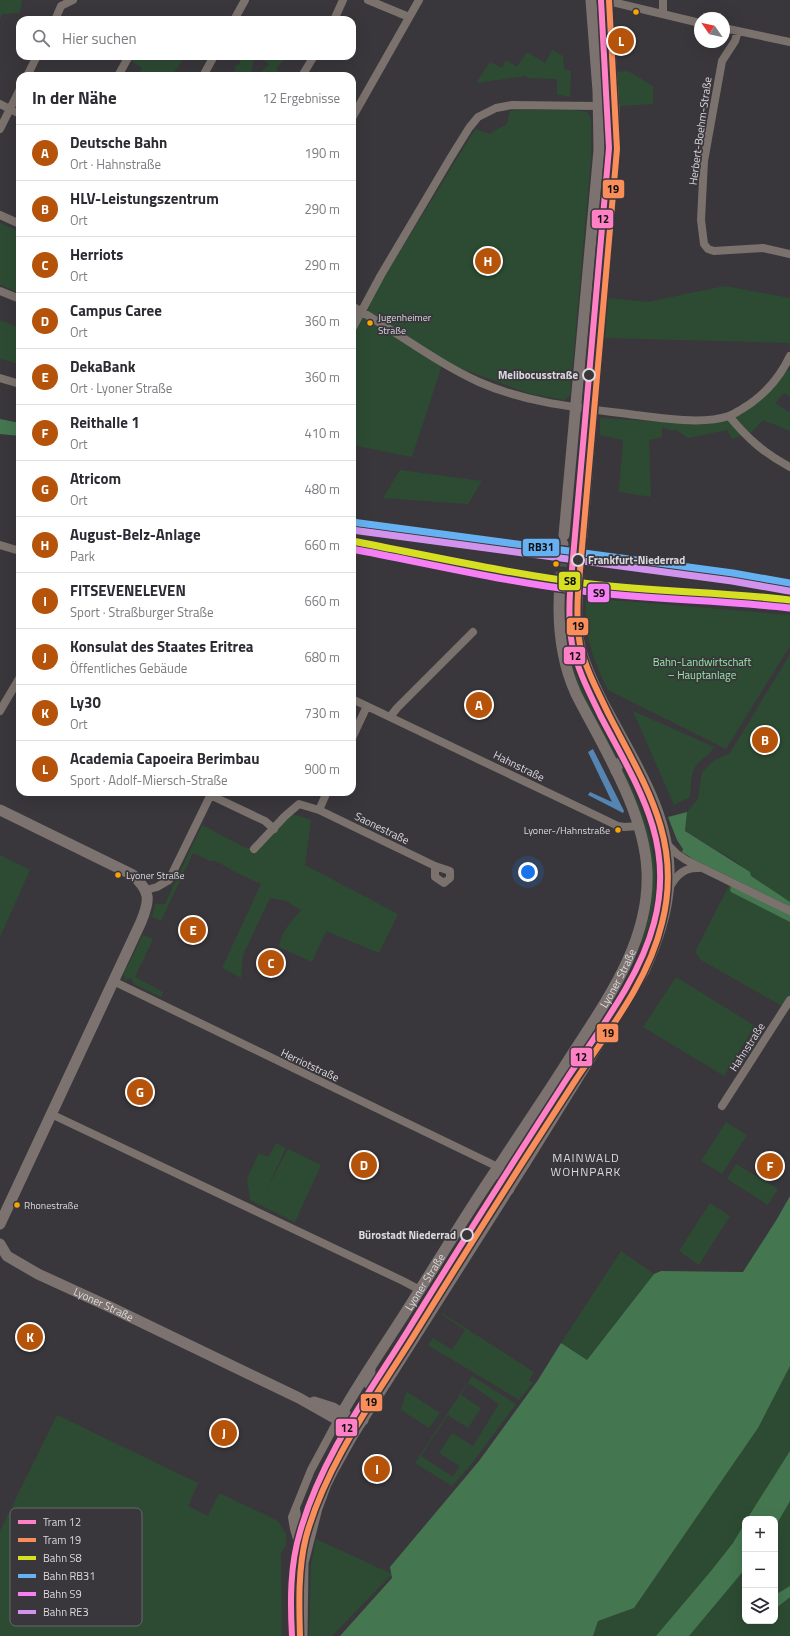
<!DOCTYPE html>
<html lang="de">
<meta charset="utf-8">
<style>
:root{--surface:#fff;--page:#f7f7f7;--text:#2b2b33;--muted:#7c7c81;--line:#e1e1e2;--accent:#b45309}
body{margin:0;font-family:"Titillium Web",sans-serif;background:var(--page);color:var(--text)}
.controls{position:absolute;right:12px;bottom:12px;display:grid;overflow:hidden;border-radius:8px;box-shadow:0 4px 16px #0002}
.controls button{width:36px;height:36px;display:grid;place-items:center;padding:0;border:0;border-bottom:1px solid var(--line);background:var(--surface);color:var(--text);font:20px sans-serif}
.compass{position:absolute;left:694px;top:12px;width:36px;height:36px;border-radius:50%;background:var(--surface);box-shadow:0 4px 16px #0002;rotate:304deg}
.you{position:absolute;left:528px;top:872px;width:14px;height:14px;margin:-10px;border:3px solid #fff;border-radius:50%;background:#1a73e8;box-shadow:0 0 0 6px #1a73e833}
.badge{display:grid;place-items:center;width:26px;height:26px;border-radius:50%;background:var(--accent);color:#fff;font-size:13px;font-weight:700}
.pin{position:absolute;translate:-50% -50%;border:2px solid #fff;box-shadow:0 1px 4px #0006}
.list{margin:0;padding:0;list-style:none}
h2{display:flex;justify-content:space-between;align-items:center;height:52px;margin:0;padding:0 16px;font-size:17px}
h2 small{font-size:13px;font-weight:400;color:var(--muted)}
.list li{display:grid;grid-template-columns:26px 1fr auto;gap:12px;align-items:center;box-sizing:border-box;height:56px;padding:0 16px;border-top:1px solid var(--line)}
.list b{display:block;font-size:15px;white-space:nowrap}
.list p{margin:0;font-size:13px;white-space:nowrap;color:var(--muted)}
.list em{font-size:13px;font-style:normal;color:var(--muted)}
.icon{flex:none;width:22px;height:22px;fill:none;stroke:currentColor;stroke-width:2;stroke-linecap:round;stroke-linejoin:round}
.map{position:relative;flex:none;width:790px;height:1636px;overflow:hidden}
.search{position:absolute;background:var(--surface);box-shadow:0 4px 16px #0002;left:16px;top:16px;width:340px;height:44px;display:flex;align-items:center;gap:10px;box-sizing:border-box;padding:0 14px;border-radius:12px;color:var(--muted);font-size:15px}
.panel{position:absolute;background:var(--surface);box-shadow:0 4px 16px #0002;left:16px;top:72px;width:340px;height:724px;border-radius:12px}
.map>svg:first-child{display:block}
</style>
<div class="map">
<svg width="790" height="1636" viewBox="0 0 790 1636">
<rect width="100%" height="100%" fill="#39373b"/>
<path fill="#2d4b33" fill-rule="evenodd" d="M0,0H22L20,13L2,14L0,20Z
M597,10L603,11L609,105L601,106Z
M552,50L563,56L564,69L571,71L570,97L557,94V79L527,78L526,76L476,83L490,62L502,68L506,60L517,67L527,52L545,63Z
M135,56H167L173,58L174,56L183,59L172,76H137L142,68L132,62Z
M241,56H254L251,74L254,76H233L236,65H239Z
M259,56H283L285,59L276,68L278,71L273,76H256L269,65L266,61Z
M628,71L653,86V104L620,106L617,72Z
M610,109V151L595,322H589L604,147L603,110Z
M521,110H572L587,112L591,118V158L570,395L565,400L531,394L443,362L412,457L352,445V330L472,134L476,129L489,134L507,124L510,111Z
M0,223L20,232V293L0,285Z
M725,286L790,298V343L605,338L608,298L647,302Z
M0,320L20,328V364L0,359Z
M589,325H594L588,397H583Z
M786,369L790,371V396L784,393L775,403L790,413V431L763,420L752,432L732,439L727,430L688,438L676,430H668L662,427V437L649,440L651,497L619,492L623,440L600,435V418L681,423L729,416L754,404Z
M400,470L482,481L468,504L383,498Z
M562,595H565C564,612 563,628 566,644C576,685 599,722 618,759L615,763C603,740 590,718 579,695C565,663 562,629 562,595Z
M586,598L790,615V646L726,749L608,690C592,656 584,636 586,598Z
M790,654V993L782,1006L701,960L696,953V950L740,864L685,831L687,812L698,799L702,772L713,761L730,753Z
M633,711L714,747C710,754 706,756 700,761C689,771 692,783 690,797L674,805Z
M628,766L632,768L661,833L665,890L658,916C667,858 656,817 628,766Z
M622,767C651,823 670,886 642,947L641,943C648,923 654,903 651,881L620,770Z
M289,813L311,820L305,865L398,914L379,953L326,931L312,962L279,947C281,931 291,922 301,910L286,901L270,898L243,955L241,978L222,968L261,884L231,870V869L213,860L212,862L193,853L161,921L152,917L155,904H165L202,825L244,847L258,850L275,832Z
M0,855L30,870L0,937Z
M143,935L153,939L135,977L163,992L161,997L134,984L131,978L125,980L124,973Z
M648,957L514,1176L511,1169Z
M676,977L755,1026L724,1076L643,1027Z
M726,1122L747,1135L722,1174L701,1161Z
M276,1143L286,1148L265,1192L288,1149L321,1165L295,1222L250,1200L247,1178L259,1153L268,1157Z
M736,1164L778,1189L768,1205L727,1179Z
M710,1203L730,1216L699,1265L679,1251Z
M621,1251L654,1274L587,1360L561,1343Z
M438,1285L442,1288L381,1384L375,1386Z
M442,1313L534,1372L529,1380L533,1383L519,1400L428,1345L433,1338L452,1350L465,1330L441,1314Z
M790,1366V1636H593L598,1621L634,1608L758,1428ZM745,1519H775V1621H745Z
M472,1376L516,1404L473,1462L452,1486L415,1463ZM468,1383L499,1404L473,1446L452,1433L439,1453L460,1466L453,1477L421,1456L448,1415L468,1428L481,1408L461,1395Z
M407,1392L440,1413L429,1428L401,1410L405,1395Z
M57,1415L198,1483L188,1506L208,1516L219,1493L278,1521L286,1534V1546L281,1553L282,1636H0V1531Z
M343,1437L345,1439C330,1463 314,1489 310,1517L305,1520L318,1484Z
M316,1539L392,1574L332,1636H309L311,1565Z
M298,1550L300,1560L298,1636H293V1581Z"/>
<path fill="#447750" d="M0,419L20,423V436L0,434Z
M687,812L685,831L750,872L751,876L790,902V922L731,892L730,890L731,886L782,909L785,904L693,859L682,852L683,849L677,840L668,817Z
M790,1196V1366L758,1428L634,1608L598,1621L593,1636H340L392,1578L390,1567L479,1461L538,1380L561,1343L587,1360L654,1274L661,1271L743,1272L777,1219Z
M790,1451V1501L775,1527V1519H747Z
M745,1523V1569L689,1636H656L711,1571L733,1543Z
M790,1586V1597L775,1609V1595Z"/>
<path fill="#5585b3" d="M593,749L624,811L623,813L588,795L590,792L612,802L588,752Z"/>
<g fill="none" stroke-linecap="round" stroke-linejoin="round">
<path stroke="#514f53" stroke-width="11" stroke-dasharray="11 5.5" stroke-linecap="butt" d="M560,583L563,548
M578,585L581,550"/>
<path stroke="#7b726e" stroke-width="8" d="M368,0L409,17
M604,0L700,23
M663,14V0
M55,20L61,6L73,0
M234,20L245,0
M334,20L343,0
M724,28L790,42
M738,31L735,41L722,61L704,161L701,220L704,244L708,249L714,251L763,248L790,254
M27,76L37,56
M118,76L129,56
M203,76L214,56
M302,76L314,56
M0,104L20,114
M352,118L419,0
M0,129L20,89
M0,215L20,224
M0,291L20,299
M352,306C394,330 435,362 479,382C529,404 582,408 636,415C664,418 701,425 729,416C733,415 738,411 742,409C764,396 779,379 790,356
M352,329L381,275L451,157L469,128L478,117L496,108L512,105L598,106
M0,378L20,384
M729,416C748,439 764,453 790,467
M0,545L20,551
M352,699L618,826L624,827L639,826
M0,711L20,677
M390,717L397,708L473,632
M352,738L367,706
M210,795L265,821L274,829
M319,810L435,866
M666,843L677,854L686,860L790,911
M254,849L285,816L299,804L319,810L327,792
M435,866L450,871V878L444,883L435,877Z
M670,887C676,875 685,867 699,868
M146,890L157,887L169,880L212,792
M113,981L498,1167
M722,1106L790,1000
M51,1114L403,1281L420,1290
M296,1509L297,1516L300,1522L308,1523L314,1519
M303,1560L294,1529L292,1517L311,1470L340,1416"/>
<g stroke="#7c726f" stroke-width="11">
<path d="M564,535L599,150L598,91L591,0"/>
<path d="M582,537L614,149V107L607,0"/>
<path d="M563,548V544"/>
<path d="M581,550V547"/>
<path d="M616,771L618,764C626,759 631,763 637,769"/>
<path d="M0,810L133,875C151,892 150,900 141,922L0,1224"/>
<path d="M493,1175L499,1172C508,1173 509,1181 509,1189"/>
<path id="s1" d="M0,1244L7,1256L38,1274L110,1307L299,1398L338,1420L350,1423L363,1420"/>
<path d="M370,1371L368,1382L372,1388L380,1387L386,1382"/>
<path d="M314,1402L333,1408L347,1416"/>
<path id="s2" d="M342,1413C366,1371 394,1332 419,1291C446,1249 471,1206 499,1166C523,1129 548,1093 571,1056C607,1000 650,941 647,872C645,812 603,747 576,694C560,659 557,621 560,583"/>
<path d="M302,1636L303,1563L317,1508L326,1484L333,1470L352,1436L525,1163L644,971C657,942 668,912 669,879C672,794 605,728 581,651C575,630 576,607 578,585"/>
</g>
<defs>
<path id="rail" d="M352,530L356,531"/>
</defs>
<use href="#rail" stroke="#757171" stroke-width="3.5"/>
<use href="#rail" stroke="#39363c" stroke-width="2" stroke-dasharray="6" stroke-linecap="butt"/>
<defs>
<path id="rail-1" d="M352,541C431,556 510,574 591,584C657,592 724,592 790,600"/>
<path id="rail-2" d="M352,522L733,573L790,583"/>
<path id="rail-3" d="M352,549C431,564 510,583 590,592C656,600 723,600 789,608"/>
<path id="rail-4" d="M352,530L732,581L789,591"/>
</defs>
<use href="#rail-1" stroke="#39363c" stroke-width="10"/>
<use href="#rail-2" stroke="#39363c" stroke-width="10"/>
<use href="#rail-3" stroke="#39363c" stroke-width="10"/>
<use href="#rail-4" stroke="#39363c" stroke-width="10"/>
<use href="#rail-1" stroke="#d7df23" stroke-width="7"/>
<use href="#rail-2" stroke="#66b1f2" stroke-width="7"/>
<use href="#rail-3" stroke="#f67ff4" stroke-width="7"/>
<use href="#rail-4" stroke="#d193ec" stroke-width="7"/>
<defs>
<path id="tram-1" d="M292,1636C290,1601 290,1565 300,1532C321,1458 367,1396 407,1332C459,1247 512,1164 566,1080C598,1031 639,980 654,923C676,841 636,784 600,715C589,692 577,669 572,644C569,627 569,609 570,592L609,148L601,0"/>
<path id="tram-2" d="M300,1636C299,1603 298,1569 306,1537C326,1464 373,1401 413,1337C466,1251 520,1166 575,1081C608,1031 648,982 662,923C683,841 645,785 609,715C598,692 586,670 580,645C577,628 577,610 578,593L617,149L609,0"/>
</defs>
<use href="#tram-1" stroke="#39363c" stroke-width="9"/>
<use href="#tram-2" stroke="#39363c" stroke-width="9"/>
<use href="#tram-1" stroke="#ff80c5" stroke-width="6"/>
<use href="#tram-2" stroke="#fa8e5a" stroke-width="6"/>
</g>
<g fill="#f7a600" stroke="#39363c" stroke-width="1.5">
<circle cx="636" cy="12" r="3.5"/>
<circle cx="370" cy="323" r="3.5"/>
<circle cx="556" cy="564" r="3.5"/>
<circle cx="618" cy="830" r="3.5"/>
<circle cx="118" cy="875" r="3.5"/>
<circle cx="17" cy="1205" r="3.5"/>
</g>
<g fill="#39363c" stroke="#dbd9dd" stroke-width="2">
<circle cx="589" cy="375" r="6"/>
<circle cx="578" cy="560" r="6"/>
<circle cx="467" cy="1235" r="6"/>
</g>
<g text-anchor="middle" stroke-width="3.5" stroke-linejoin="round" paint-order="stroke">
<g font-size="10" fill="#dbd9dd" stroke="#39363c" text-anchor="start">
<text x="378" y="321">Jugenheimer<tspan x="378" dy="13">Straße</tspan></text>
<text x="610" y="834" text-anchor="end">Lyoner-/Hahnstraße</text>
<text x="126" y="879">Lyoner Straße</text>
<text x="24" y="1209">Rhonestraße</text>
</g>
<g font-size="11" fill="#dbd9dd" stroke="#39363c">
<text transform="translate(700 131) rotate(-82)" y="4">Herbert-Boehm-Straße</text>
<text transform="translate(519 766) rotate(26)" y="4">Hahnstraße</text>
<text transform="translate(382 828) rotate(26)" y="4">Saonestraße</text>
<text dy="4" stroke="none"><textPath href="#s2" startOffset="515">Lyoner Straße</textPath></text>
<text transform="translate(747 1047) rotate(-57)" y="4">Hahnstraße</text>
<text transform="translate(310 1065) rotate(25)" y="4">Herriotstraße</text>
<text dy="4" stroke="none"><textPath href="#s2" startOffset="155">Lyoner Straße</textPath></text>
<text dy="4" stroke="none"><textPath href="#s1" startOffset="122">Lyoner Straße</textPath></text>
</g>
<g font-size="11" font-weight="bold" fill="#dbd9dd" stroke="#39363c" text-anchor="end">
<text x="578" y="379">Melibocusstraße</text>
<text x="588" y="564" text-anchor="start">Frankfurt-Niederrad</text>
<text x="456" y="1239">Bürostadt Niederrad</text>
</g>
<g font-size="11" fill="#96eaa6" stroke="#39363c">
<text x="702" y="666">Bahn-Landwirtschaft<tspan x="702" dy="13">– Hauptanlage</tspan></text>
</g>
<g font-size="12" letter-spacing="1" fill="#dbd9dd" stroke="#39363c">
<text x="586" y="1162">MAINWALD<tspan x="586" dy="14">WOHNPARK</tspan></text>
</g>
</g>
<rect x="10" y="1508" width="132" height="118" rx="6" fill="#39363c" stroke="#6a676c" stroke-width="1"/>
<rect x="18" y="1520" width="18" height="4" fill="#ff80c5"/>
<rect x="18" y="1538" width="18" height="4" fill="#fa8e5a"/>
<rect x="18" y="1556" width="18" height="4" fill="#d7df23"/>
<rect x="18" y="1574" width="18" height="4" fill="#66b1f2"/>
<rect x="18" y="1592" width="18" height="4" fill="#f67ff4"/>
<rect x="18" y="1610" width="18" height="4" fill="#d193ec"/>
<g font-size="11" fill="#dbd9dd">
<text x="43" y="1526">Tram 12</text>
<text x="43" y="1544">Tram 19</text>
<text x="43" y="1562">Bahn S8</text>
<text x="43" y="1580">Bahn RB31</text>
<text x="43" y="1598">Bahn S9</text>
<text x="43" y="1616">Bahn RE3</text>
</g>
<g stroke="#39363c" stroke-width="1.5">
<rect x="602" y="179" width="23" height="20" rx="4" fill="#fa8e5a"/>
<rect x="591" y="209" width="23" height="20" rx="4" fill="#ff80c5"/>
<rect x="522" y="538" width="38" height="19" rx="4" fill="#66b1f2"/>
<rect x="558" y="571" width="23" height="20" rx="4" fill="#d7df23"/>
<rect x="587" y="583" width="23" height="20" rx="4" fill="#f67ff4"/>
<rect x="566" y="617" width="23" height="19" rx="4" fill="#fa8e5a"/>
<rect x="563" y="646" width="23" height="19" rx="4" fill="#ff80c5"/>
<rect x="596" y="1023" width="23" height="20" rx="4" fill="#fa8e5a"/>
<rect x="570" y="1047" width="23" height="20" rx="4" fill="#ff80c5"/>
<rect x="360" y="1393" width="23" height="19" rx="4" fill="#fa8e5a"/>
<rect x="335" y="1418" width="23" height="19" rx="4" fill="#ff80c5"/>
</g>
<g font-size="11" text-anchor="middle" font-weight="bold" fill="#111">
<text x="613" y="193">19</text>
<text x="603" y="223">12</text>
<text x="541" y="551">RB31</text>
<text x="570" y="585">S8</text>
<text x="599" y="597">S9</text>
<text x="578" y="630">19</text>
<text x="575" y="660">12</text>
<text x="608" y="1037">19</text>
<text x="581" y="1061">12</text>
<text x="371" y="1406">19</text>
<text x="347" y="1432">12</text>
</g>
</svg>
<div class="controls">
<button>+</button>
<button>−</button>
<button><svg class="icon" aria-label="layers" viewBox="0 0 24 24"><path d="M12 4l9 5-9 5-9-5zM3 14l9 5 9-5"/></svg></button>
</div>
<svg class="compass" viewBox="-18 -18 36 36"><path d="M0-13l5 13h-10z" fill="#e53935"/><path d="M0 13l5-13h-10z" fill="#7c7c81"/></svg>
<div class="you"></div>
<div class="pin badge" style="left:479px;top:705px">A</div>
<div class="pin badge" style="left:765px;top:740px">B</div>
<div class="pin badge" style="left:271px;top:963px">C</div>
<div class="pin badge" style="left:364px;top:1165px">D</div>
<div class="pin badge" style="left:193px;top:930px">E</div>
<div class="pin badge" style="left:770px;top:1166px">F</div>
<div class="pin badge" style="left:140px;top:1092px">G</div>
<div class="pin badge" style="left:488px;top:261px">H</div>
<div class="pin badge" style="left:377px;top:1469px">I</div>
<div class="pin badge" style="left:224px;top:1433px">J</div>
<div class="pin badge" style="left:30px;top:1337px">K</div>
<div class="pin badge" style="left:621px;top:41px">L</div>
<div class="search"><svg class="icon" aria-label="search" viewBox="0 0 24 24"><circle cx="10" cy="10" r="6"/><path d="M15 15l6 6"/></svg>Hier suchen</div>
<section class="panel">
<h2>In der Nähe<small>12 Ergebnisse</small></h2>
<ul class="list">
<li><span class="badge">A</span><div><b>Deutsche Bahn</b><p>Ort · Hahnstraße</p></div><em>190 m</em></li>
<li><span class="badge">B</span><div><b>HLV-Leistungszentrum</b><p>Ort</p></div><em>290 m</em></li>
<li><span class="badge">C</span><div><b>Herriots</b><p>Ort</p></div><em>290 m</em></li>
<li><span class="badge">D</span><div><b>Campus Caree</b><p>Ort</p></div><em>360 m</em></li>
<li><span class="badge">E</span><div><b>DekaBank</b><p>Ort · Lyoner Straße</p></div><em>360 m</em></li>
<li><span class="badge">F</span><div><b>Reithalle 1</b><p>Ort</p></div><em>410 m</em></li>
<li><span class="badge">G</span><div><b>Atricom</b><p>Ort</p></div><em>480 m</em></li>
<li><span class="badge">H</span><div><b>August-Belz-Anlage</b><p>Park</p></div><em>660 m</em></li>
<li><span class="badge">I</span><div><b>FITSEVENELEVEN</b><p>Sport · Straßburger Straße</p></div><em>660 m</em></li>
<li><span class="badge">J</span><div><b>Konsulat des Staates Eritrea</b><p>Öffentliches Gebäude</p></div><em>680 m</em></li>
<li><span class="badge">K</span><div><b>Ly30</b><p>Ort</p></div><em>730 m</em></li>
<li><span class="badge">L</span><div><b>Academia Capoeira Berimbau</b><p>Sport · Adolf-Miersch-Straße</p></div><em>900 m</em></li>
</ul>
</section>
</div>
